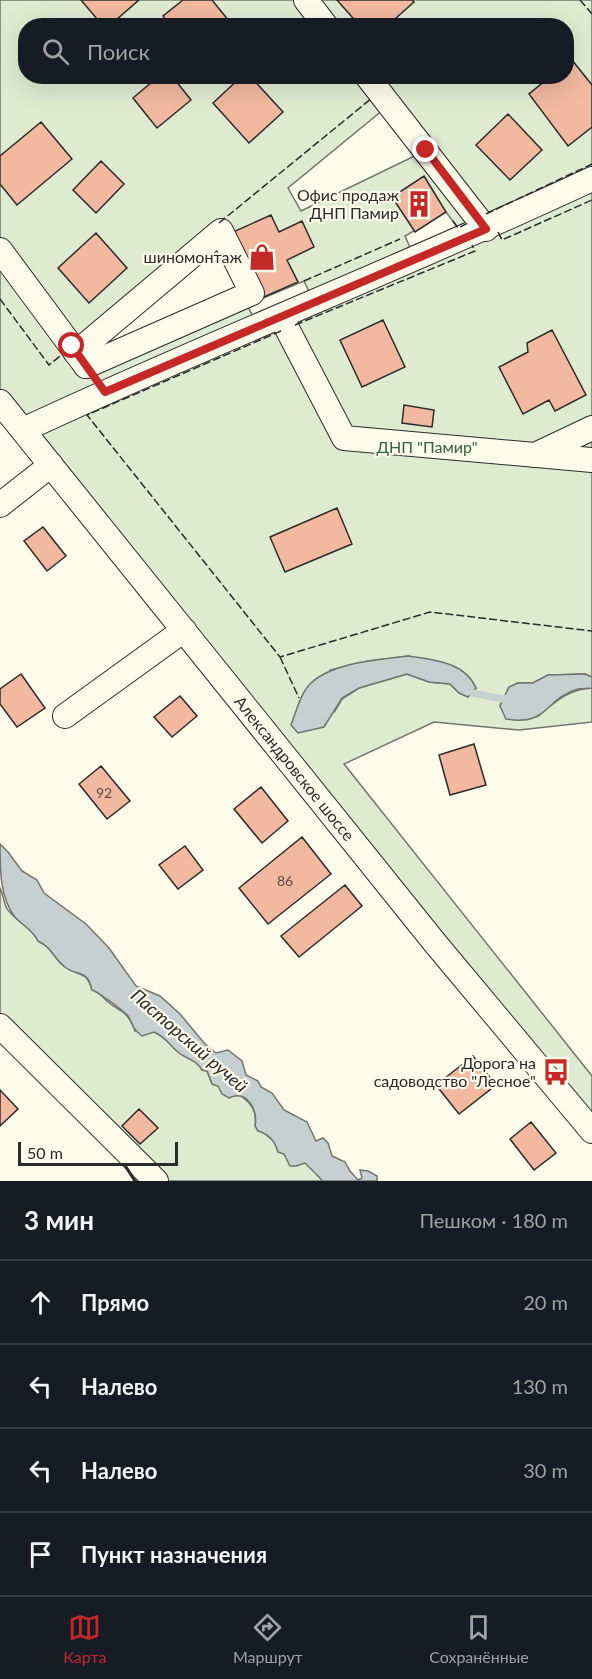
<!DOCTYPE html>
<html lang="ru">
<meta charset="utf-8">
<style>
:root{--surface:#171b24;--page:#242831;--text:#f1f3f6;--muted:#9ea1a6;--line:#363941;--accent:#c62828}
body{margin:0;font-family:Lato,sans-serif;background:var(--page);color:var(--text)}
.scale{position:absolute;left:18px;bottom:15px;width:160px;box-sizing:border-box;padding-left:6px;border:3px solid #2b2b2b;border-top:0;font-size:16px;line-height:21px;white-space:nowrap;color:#2b2b2b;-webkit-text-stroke:4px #fdfbea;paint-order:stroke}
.stop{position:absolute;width:18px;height:18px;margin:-14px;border:4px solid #c62828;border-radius:50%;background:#fff}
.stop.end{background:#c62828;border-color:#fff;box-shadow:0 2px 6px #0008}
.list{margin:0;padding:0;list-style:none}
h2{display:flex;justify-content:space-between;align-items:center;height:78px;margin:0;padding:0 24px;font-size:26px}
h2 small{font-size:20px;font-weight:400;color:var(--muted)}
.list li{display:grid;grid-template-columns:39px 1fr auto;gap:18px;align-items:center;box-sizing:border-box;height:84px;padding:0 24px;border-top:2px solid var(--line)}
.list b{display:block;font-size:22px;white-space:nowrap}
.list em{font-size:20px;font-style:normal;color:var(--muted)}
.icon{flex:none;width:33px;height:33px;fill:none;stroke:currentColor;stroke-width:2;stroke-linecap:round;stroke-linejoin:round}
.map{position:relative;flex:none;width:592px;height:1181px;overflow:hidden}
.search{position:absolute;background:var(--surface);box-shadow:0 6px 24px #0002;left:18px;right:18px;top:18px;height:66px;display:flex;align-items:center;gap:15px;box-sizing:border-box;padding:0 21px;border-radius:24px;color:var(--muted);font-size:22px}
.sheet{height:414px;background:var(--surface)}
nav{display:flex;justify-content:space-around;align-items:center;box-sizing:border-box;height:84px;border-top:2px solid var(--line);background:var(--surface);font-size:16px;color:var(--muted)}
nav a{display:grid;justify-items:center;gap:3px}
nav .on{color:var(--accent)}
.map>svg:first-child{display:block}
</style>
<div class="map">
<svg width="592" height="1181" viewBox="0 0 592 1181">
<rect width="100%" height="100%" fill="#fdfbea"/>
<path fill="#deebd1" stroke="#74746e" stroke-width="1.5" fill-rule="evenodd" d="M0,0H592V677L585,674L548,675L533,683H518L509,687L500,706L537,717C555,702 568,689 592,688V722L519,730L434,722L344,764L592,1076V1131L0,402ZM26,26H566V76H26ZM389,105L425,151L301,211L288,188ZM446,212L458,228L415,259L405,236ZM221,226L257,295L88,368L75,351ZM304,281L314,302L258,326L247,305ZM409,656L476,688L459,693L450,684L429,682L407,674L359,688L342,699L335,711L330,670L368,661Z
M0,888C4,895 3,904 8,910C17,922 33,928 38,941C53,948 53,958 65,967C78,977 86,969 92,990C100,992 102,997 108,1002C123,1014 127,1010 135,1031L154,1032L166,1038L174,1048L198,1063L202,1070L207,1071L212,1084C232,1090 260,1100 255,1126L275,1142L278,1152L284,1154L290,1165L296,1166L305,1162L323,1181H135L115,1149L0,1035Z"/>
<path fill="#c7d0d0" stroke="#74746e" stroke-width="1.5" d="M408,656C434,660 465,662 476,688L468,697L459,693L450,684L429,682L407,674L359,688L342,698L324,727L298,733L291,725C296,712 301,692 311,683C333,662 379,660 408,656Z
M585,674L592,677V688C588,689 582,688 578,689C545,698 548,727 506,719L500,706L509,687L518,683H533L548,675Z
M0,844L8,852L22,871L37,880L44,893L86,924L109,948L136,986L160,996L180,1014L205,1044L216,1053L228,1050L242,1061L246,1075L258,1081L261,1087L272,1093L284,1110L307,1122L316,1141L323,1138L328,1143L332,1156L345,1162L350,1171L358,1180L362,1178L360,1170L368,1171L377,1176V1181H323L305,1163L296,1166H290L284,1154L278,1152C275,1141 269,1134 258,1131L255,1126C258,1110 247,1089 229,1098L222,1094L218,1086L212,1084L207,1071L202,1070C197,1061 190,1060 182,1055C170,1047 169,1039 154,1032L142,1036C132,1029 134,1025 128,1016C125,1012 97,991 92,990C87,968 78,977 65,967C53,958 53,948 38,941C33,930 23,926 15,917C0,898 0,870 0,844Z"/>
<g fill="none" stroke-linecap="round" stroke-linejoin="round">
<path stroke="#c7d0d0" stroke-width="7" d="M466,686L472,693L503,699L511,697"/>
</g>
<path fill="#f2b8a0" stroke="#2b2b2b" stroke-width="1.5" d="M81,0H139L109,26H103Z
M183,0H212L229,21L224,26H170L163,16Z
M337,0H412L414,2L387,26H360Z
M572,60L592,85V127L568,146L529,94L551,76H566V65Z
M159,76H172L191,100L157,128L133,98Z
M242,76H250L283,112L249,143L213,103Z
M508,114L542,150L510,180L476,145Z
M41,122L72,159L17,205L0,184V156Z
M101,161L124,184L96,213L73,190Z
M424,176L446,212L415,232L392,197Z
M271,215L279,232L302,221L314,247L287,260L298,282L264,297L233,232Z
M96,233L127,268L89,303L58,268Z
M383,320L405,367L362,387L340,340Z
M552,330L586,395L555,411L549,400L523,414L499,367L528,352L527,343Z
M404,405L434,410L432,427L402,423Z
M337,508L352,544L285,572L270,537Z
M43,527L66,556L47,571L24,541Z
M21,674L45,708L17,727L0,704V689Z
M180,696L197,716L172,737L154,717Z
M474,744L486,785L450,795L439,755Z
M101,766L130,801L107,819L79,784Z
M261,787L288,821L262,843L234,809Z
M302,837L331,874L268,924L239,888Z
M185,846L203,870L178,889L159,865Z
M345,885L362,906L299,957L281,936Z
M473,1056L496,1085L459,1114L436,1085Z
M0,1090L18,1109L0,1126Z
M139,1109L158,1128L140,1144L122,1126Z
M531,1122L556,1153L534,1170L510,1139Z"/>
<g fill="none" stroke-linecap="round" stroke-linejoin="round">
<defs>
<g id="minor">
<path d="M306,0L326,26"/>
<path d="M367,76L486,229"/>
<path d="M0,250L86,366"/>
<path d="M281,317L344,438L592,460"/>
<path d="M76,353L221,231L252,293L86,366"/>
<path id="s1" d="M0,402L435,943L592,1131"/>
<path d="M23,430C211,342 404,267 592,179"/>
<path d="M535,455L592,428"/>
<path d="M0,505L51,465"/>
<path d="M65,716L184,630"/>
<path d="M0,1026L156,1181"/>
</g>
</defs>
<use href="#minor" stroke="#2b2b2b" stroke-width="26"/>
<use href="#minor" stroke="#fdfbea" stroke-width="24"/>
<path stroke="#2b2b2b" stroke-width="1.5" stroke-dasharray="8 3" stroke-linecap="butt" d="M580,0L592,14
M486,214L592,164
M453,221L458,228L470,222
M219,223L372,98
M498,232L502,240L592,200
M304,281L400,239
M0,299L49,365L65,352
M295,325L475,251L472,245
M281,331L87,415L280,657L430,612L592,631
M280,657L299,698"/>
<path stroke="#2b2b2b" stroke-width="3" d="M126,1167L135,1181"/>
</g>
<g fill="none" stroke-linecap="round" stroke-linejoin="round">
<path stroke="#c62828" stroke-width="8" d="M72,346L105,392L486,229L426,150"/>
</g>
<defs>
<symbol id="building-bare" viewBox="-9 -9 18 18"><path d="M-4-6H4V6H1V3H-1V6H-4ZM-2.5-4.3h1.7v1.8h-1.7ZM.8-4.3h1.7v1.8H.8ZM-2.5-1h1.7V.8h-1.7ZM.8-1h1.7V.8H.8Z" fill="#c62828" stroke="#fdfbea" stroke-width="2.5" paint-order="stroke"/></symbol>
<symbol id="shop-bare" viewBox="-9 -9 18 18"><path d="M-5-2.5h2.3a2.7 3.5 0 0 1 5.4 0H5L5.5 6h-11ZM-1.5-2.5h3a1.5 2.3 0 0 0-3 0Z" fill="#c62828" stroke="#fdfbea" stroke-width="2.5" paint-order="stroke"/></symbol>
<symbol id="bus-bare" viewBox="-9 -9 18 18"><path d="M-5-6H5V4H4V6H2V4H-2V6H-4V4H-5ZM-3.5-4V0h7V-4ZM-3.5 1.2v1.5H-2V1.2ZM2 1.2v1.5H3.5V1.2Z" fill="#c62828" stroke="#fdfbea" stroke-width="2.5" paint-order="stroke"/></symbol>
</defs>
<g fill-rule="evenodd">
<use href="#building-bare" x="400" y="185" width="38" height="38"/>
<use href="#shop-bare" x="243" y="238" width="38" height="38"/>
<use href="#bus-bare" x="537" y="1053" width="38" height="38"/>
</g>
<g text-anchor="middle" stroke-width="4.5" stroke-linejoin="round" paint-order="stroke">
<g font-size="14" fill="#5d4e48">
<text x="104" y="798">92</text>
<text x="285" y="886">86</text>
</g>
<g font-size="16" fill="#2b2b2b" stroke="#fdfbea" text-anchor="end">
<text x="399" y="201">Офис продаж<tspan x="399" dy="18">ДНП Памир</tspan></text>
<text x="242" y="263">шиномонтаж</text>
<text x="536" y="1069">Дорога на<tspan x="536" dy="18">садоводство "Лесное"</tspan></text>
</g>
<g font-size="16" fill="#34623c" stroke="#fdfbea">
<text x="427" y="453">ДНП "Памир"</text>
</g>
<g font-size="16" fill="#2b2b2b" stroke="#fdfbea">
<text dy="6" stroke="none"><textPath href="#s1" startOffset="470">Александровское шоссе</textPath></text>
</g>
<g font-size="18" font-style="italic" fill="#2b2b2b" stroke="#fdfbea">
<text transform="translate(189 1041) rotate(41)" y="6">Пасторский ручей</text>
</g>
</g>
</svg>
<div class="scale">50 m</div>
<div class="stop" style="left:72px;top:346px"></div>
<div class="stop end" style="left:426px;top:150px"></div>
<div class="search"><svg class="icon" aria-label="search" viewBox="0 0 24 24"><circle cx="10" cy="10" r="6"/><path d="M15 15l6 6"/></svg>Поиск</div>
</div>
<section class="sheet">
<h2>3 мин<small>Пешком · 180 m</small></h2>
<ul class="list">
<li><svg class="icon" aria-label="ahead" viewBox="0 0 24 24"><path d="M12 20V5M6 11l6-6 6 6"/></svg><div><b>Прямо</b></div><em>20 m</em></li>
<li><svg class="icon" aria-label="left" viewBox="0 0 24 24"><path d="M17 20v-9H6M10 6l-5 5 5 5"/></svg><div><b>Налево</b></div><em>130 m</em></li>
<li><svg class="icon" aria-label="left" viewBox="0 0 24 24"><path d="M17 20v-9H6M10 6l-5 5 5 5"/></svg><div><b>Налево</b></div><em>30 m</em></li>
<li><svg class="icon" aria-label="arrive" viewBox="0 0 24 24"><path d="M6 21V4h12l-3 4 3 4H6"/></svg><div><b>Пункт назначения</b></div></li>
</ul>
</section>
<nav>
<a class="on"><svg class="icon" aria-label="map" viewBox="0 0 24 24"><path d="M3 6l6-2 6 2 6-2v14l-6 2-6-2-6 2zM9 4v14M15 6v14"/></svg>Карта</a>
<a><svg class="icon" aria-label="directions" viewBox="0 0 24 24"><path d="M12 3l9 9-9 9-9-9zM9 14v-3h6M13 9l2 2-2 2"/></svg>Маршрут</a>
<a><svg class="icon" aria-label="saved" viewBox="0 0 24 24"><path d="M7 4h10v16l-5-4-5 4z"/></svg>Сохранённые</a>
</nav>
